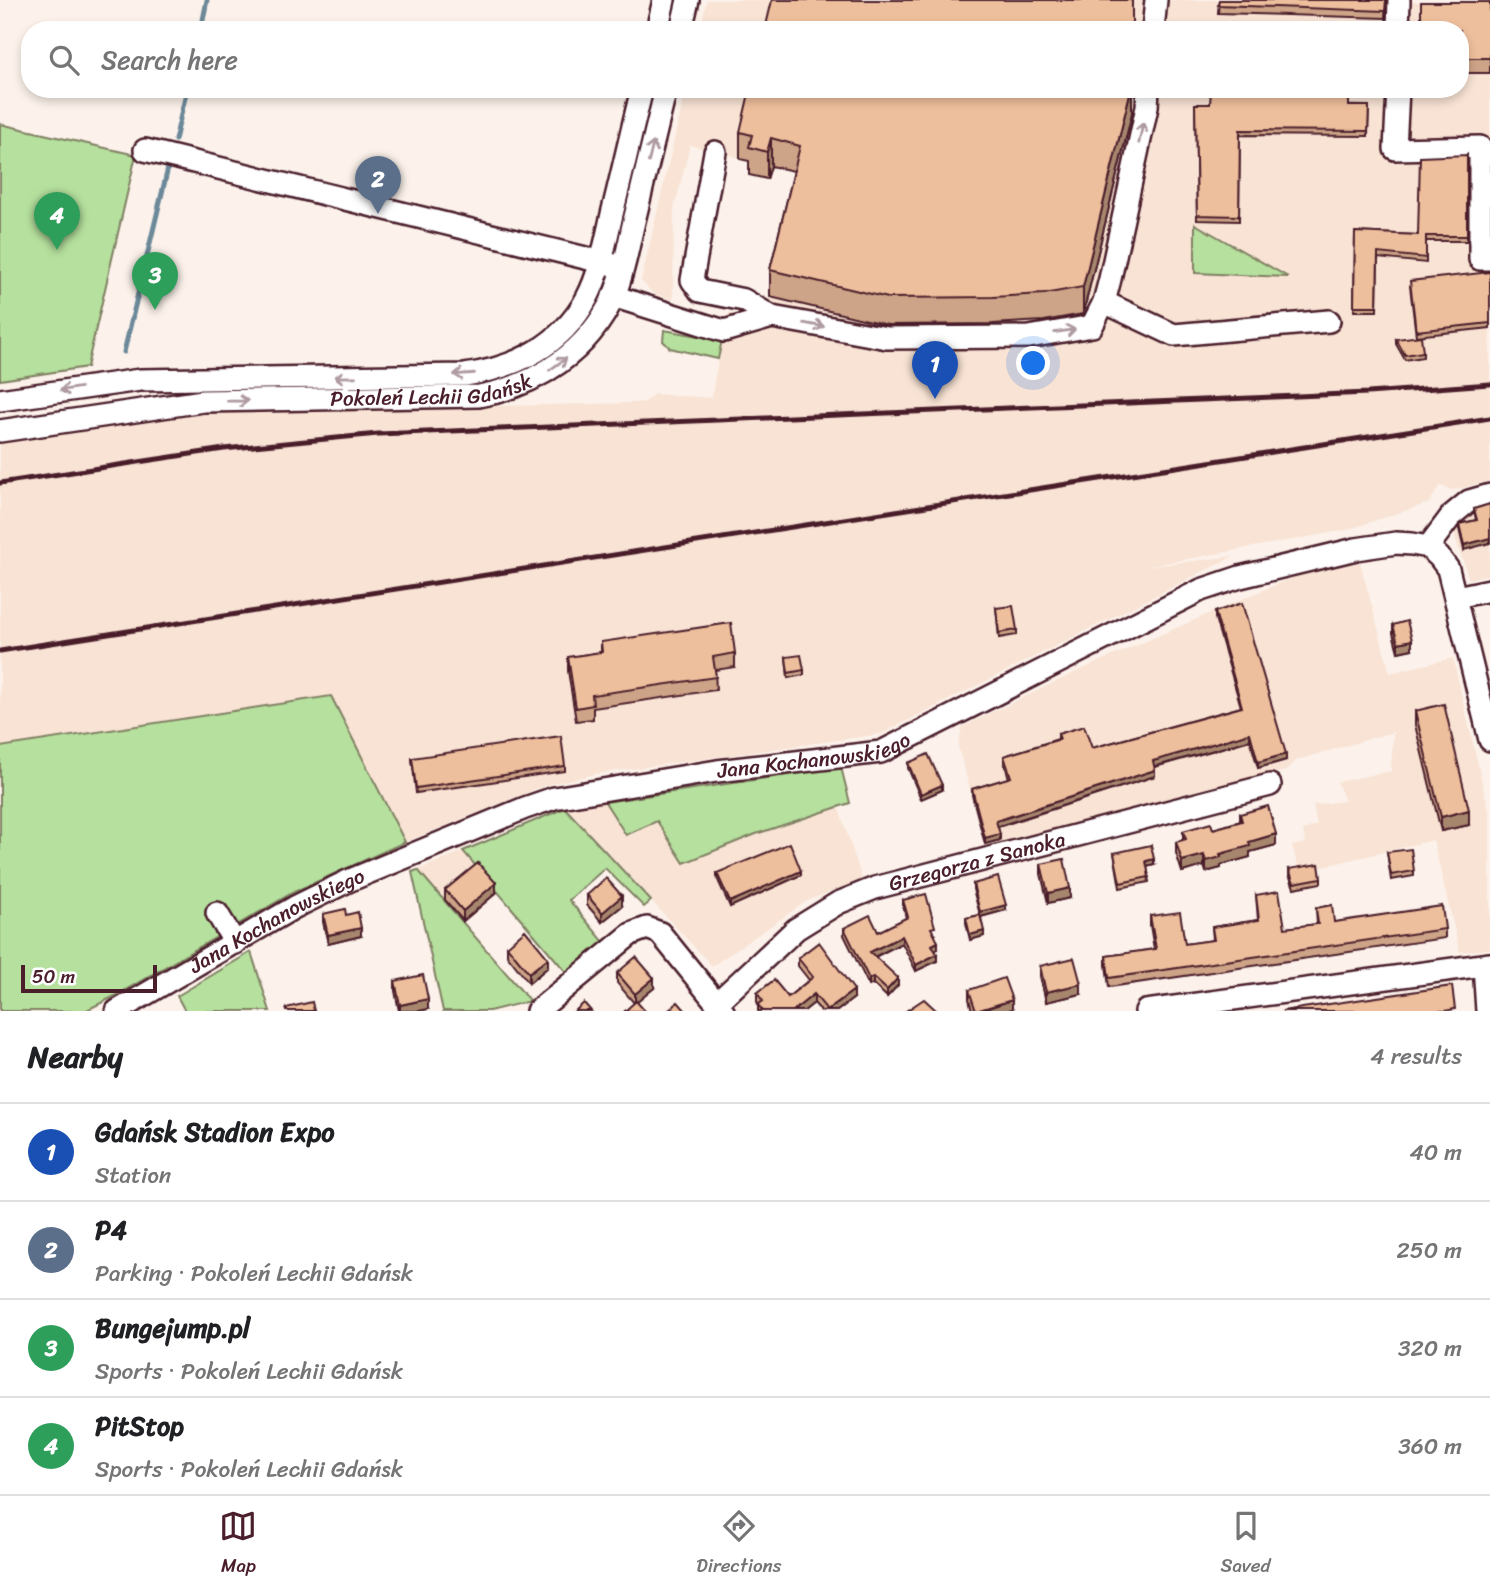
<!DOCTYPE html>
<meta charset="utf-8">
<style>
:root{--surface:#fff;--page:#f2f2f2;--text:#202124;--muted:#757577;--line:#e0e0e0;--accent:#4a1f2b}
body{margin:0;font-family:Sriracha,sans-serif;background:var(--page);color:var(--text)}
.scale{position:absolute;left:21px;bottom:18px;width:136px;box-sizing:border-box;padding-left:7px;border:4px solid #4a1f2b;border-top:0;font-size:19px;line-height:24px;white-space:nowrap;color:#4a1f2b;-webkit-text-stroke:5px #fff;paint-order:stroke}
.you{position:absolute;left:1034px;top:364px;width:24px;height:24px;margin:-18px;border:5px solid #fff;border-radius:50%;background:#1a73e8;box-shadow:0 0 0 10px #1a73e833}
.badge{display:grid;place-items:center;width:46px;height:46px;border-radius:50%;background:var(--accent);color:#fff;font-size:23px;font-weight:700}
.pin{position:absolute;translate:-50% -58px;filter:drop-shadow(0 2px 4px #0008)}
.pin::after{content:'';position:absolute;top:37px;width:24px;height:21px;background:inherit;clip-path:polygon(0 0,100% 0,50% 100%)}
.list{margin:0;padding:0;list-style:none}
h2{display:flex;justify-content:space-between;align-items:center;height:91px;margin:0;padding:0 28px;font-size:30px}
h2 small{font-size:23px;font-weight:400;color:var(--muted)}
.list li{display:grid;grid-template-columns:46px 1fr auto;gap:21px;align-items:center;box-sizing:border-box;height:98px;padding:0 28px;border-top:2px solid var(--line)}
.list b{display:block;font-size:26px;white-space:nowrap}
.list p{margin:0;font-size:23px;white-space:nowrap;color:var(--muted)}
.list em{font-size:23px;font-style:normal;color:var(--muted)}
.icon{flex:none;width:38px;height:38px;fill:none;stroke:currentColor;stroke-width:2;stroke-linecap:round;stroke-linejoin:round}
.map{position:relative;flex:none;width:1490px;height:1011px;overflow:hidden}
.search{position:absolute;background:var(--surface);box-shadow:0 4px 10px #0003;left:21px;right:21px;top:21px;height:77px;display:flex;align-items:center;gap:18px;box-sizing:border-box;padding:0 24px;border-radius:28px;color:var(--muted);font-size:26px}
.sheet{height:483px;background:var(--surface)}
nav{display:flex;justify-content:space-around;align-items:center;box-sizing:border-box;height:98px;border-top:2px solid var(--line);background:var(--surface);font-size:19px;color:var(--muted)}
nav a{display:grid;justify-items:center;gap:4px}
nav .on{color:var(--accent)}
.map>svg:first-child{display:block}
</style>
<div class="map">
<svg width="1490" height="1011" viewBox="0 0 1490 1011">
<rect width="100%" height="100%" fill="#fcf2eb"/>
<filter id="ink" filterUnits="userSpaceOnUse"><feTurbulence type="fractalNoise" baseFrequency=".0143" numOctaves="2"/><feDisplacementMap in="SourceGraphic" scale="14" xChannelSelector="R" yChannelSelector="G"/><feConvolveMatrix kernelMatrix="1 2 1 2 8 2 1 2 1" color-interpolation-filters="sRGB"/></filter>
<g filter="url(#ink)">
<path fill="#f8e3d4" d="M707,0H1392V30H700Z
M1411,2L1490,3V481L1453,490L1440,486L1429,503L1346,530L1144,567L1234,556L881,734L596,774L546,785L405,842L330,696L0,747V442L196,413L632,403L645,402L654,394L712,398L715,376L729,313L764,321L800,173L690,145L674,209L673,300L653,293L641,281L686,89H1385L1384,112L1407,113L1408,89H1460V30H1410Z
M1490,489V574L1469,579L1444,504Z
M1360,562L1390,673L1453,658L1490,816V949L1460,952L1433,840L1300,872L1292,846L1306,843L1303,830L1317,825L1313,805L1345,801L1337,782L1391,771L1393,732L1297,760L1286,771L986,847L958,746L962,727L1076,672L1249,596L1306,572Z
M605,802L626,835L657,821L684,863L756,834L838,806L862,879L807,901L712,966L565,808Z
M463,851L498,892L462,921L418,870Z"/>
<path fill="#b5e09d" stroke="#808064" stroke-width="2" d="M0,124L136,155L87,367L0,380Z
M1195,224L1288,277L1195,273Z
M664,330L722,340L718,359L670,348L663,341Z
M331,696L405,842L294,892L115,996L85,1011H0V747Z
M841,767L850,803L756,834L684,863L657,821L626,835L605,802Z
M565,808L651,901L644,907L605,868L569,900L604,942L567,973L463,851Z
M418,870L530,1001L489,1011H443L412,872Z
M251,952L270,1011H185L177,996Z"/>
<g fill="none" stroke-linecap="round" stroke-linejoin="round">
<path stroke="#6c8999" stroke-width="5" d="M201,30L207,0
M175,140L187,89
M124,352L168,168"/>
<defs>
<g id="minor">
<path d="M657,30L664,0"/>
<path d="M681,30L688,0"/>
<path d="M1153,30L1156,0"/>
<path d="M1398,30L1399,0"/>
<path d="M1398,89L1395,149L1480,147V259H1490"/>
<path d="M145,150L614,265"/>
<path d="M715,152L692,280L700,291L744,300L772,317"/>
<path d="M613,296L724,331L772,317L887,338L1029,337L1092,326L1104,302L1110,279L1147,107L1148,89"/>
<path d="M1104,302L1174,335L1329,321"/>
<path d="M0,400L140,380L465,375C516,368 562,345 587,298C601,271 606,239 613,210C623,170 632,129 642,89"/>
<path id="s1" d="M0,431L203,401L479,396C538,385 588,352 614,296C625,270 629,240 636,213C646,172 656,131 666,89"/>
<path d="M1428,547L1452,515L1469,501L1490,495"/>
<path d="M1456,597L1490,590"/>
<path d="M217,913L235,943"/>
<path d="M1484,965L1487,1011"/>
<path id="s2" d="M717,1003L796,929L838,903L875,888L1270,785"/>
<path id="s3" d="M117,1011L295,907L348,881L525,808L554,798L717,771L881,752L1201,590L1240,577L1356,549L1396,543L1412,544L1428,547L1439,557L1448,569L1490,740"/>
<path d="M537,1011L631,934L647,928L660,933L723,1011"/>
<path d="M1146,1011L1490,964"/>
</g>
</defs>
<use href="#minor" stroke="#4a1f2b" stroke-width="26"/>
<use href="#minor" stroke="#fff" stroke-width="21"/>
<path stroke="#4a1f2b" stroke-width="5" d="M0,483L224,449L378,434L1368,393L1490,384
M0,651L1490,418"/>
</g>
<path fill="#cda487" stroke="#4a1f2b" stroke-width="2" d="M1219,0H1386L1385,18L1218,13Z
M1490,2V73H1460V30Z
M1132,89V113L1083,314L1044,321L993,324L888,325L770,297V270L794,171L771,166L767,179L749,175V161L740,159V132Z
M1195,104L1369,106L1368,136L1240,135L1239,221L1197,220Z
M1467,155V241H1426V263L1378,258L1377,311H1354L1355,232L1418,235Z
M1490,272V328L1416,336L1410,286Z
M1396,339L1423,352V357L1405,360L1396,344Z
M1490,504L1464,550L1459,529V524L1476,520L1474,509Z
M996,608L1017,630V635L999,638Z
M1215,612L1286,760L1258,768L1250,740L1155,767V776L998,827L1000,840L985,844L972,795V789L1009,778L1004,762V756L1058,739V734L1092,748L1241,707L1215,618Z
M1393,625L1412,649L1398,652L1393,633Z
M601,642L735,653V667L715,670L716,690L593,708V719L576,721L568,671V657L601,652Z
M786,657L804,670V675L788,678Z
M1415,711L1469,825L1441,831L1415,725Z
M412,758L565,766V771L416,793Z
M908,763L942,790L921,799L908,768Z
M1240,814L1276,845L1250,852V857L1221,865V868L1206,872L1204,866L1182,872L1176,853V842L1183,840V831L1213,829L1240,821Z
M1387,852L1414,871V876L1391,880Z
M1114,853L1154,864L1147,866L1149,882L1120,888Z
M1041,864L1070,898L1048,903L1041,874Z
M1289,869L1321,878V883L1294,888L1289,874Z
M717,873L801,875L730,907L717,878Z
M973,884L1006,910L981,917L984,936L970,940L966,923V918L980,915L973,889Z
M445,890L496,893L463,921L445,900Z
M587,895L622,906L602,922L587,905Z
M1256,895L1285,928L1317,924L1316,908L1334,922L1445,929V938L1109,987L1106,965V956L1154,949L1150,925V916L1185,944L1213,940L1212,927L1258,920Z
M903,900L935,934H934L938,949L935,950L937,961L916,971L902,943L875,957L898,985L887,997L873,984L869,986L844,935V928L878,932L906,918L903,906Z
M323,914L361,936L328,944L323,922Z
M507,946L548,967L529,983L507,955Z
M798,958L854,998L837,1011H821L814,1003L804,1011H758V1005L759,1004L757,1002V993L788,997L809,980L798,966Z
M1040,966L1081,994L1046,1002L1040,976Z
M617,973L654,988L634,1003L617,983Z
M395,981L428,1009L419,1011H399L395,991Z
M969,990L1012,1009L1007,1011H972L969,999Z"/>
<path fill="#a7866e" stroke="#4a1f2b" stroke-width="2" d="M1131,89H1132V113L1083,314V287Z
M771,138V166L767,179V152Z
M1490,538V543L1464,550V545Z
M1412,640V649L1398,652V643Z
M1250,733V740L1153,767V761Z
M1286,754V760L1258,768V762Z
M1155,770V776L996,827V821Z
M942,785V790L921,799V794Z
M1469,810V825L1441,831V817Z
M1000,834V840L985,844V838Z
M1276,834V845L1250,852V857L1221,865V868L1206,872V861L1249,842Z
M1204,855V866L1182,872V861Z
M1154,859V864L1146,866V861Z
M801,871V875L730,907V902Z
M496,883V893L463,921V911Z
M1070,888V898L1048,903V893Z
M622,896V906L602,922V913Z
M1006,905V910L980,917V912Z
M361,928V936L328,944V935Z
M984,931V936L970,940V935Z
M902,936V943L870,959V952Z
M938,942V949L932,952V945Z
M937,954V961L916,971V965Z
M548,958V967L529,983V973Z
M873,977V984L869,986V979Z
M654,978V988L635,1004V994Z
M898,978V985L887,997V990Z
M1081,984V994L1046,1002V992Z
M854,990V998L837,1011H827Z
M814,994V1003L804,1011H793Z
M428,999V1009L419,1011H400V1005Z
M1012,1000V1009L1007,1011H979Z"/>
<path fill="#eebf9d" stroke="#4a1f2b" stroke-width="2" d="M772,0H1132V30H765Z
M1219,0H1386L1385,11L1218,5Z
M1421,2H1490V58H1460V30H1421Z
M750,89H1131L1083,287L1044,294L993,297L888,298L770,270L800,146L771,138L767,152L749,147L752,135L740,132Z
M1211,89H1349V106H1369L1368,131L1240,130L1239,216L1197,215L1195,104H1210Z
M1467,155V236H1426V258L1378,253L1377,306H1354L1355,232L1418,235L1420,157Z
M1490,272V323L1416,331L1410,281Z
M1421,336L1423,352L1405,355L1396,339Z
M1490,504V538L1464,545L1459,524L1477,520L1474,509Z
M1242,603L1286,754L1258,762L1250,733L1153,761L1155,770L996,821L1000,834L985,838L972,789L1011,777L1004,756L1060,739L1058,734L1084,726L1092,748L1242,707L1215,612Z
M1013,606L1017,630L999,633L996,608Z
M1407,621L1412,640L1398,643L1393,625Z
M731,623L735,653L713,657L716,677L592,695L593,705L576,708L568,657L602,652L601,642Z
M801,655L804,670L788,673L786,657Z
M1444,704L1469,810L1441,817L1415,711Z
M561,736L565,766L416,788L412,758Z
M928,754L942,785L921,794L908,763Z
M1268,806L1276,834L1249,842L1250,846L1220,854L1221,857L1206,861L1204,855L1182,861L1176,842L1186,839L1183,831L1211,823L1213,829L1242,821L1240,814Z
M790,843L801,871L730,902L717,873Z
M1151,845L1154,859L1146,861L1149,877L1120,883L1114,853Z
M1411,849L1414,871L1391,875L1387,852Z
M1064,859L1070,888L1048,893L1041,864Z
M478,863L496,883L463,911L445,890Z
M1319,864L1321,878L1294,883L1289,869Z
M998,877L1006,905L980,912L973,884Z
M606,878L622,896L602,913L587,895Z
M1279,891L1285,928L1318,924L1316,908L1332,905L1334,922L1442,906L1445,929L1109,978L1106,956L1156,949L1150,916L1180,912L1185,944L1214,940L1212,927L1259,920L1256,895Z
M926,894L935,927L931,928L938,942L932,945L937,954L916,965L902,936L870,952L898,978L887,990L873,977L869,979L844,928L870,915L878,932L908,917L903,900Z
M345,909L346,915L358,912L361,928L328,935L323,914Z
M980,915L984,931L970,935L966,918Z
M525,930L548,958L529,973L507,946Z
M819,942L854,990L827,1010L814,994L793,1011H763L758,1005L763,1001L757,993L774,980L788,997L813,977L798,958Z
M636,957L654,978L635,994L617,973Z
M1074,958L1081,984L1046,992L1040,966Z
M423,975L428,999L400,1005L395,981Z
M1004,978L1012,1000L976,1011L969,990Z
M1452,986L1455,1009L1445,1011H1282Z
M924,999L937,1011H906Z
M636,1001L645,1011H625Z
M312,1002L314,1011H286V1008Z
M678,1002L686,1011H668Z
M584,1003L591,1011H575Z"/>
<defs><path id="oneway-shaft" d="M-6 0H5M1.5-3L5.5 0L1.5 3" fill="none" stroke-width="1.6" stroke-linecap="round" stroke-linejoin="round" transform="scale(1.75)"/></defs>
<g stroke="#ae9aa0">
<use href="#oneway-shaft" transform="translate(1141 133) rotate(-78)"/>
<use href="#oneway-shaft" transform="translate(651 152) rotate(-76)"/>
<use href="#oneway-shaft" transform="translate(814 325) rotate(10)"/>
<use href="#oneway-shaft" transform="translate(1065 331) rotate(-9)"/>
<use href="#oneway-shaft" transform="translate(558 364) rotate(-36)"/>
<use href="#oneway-shaft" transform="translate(464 374) rotate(176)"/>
<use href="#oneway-shaft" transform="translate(345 377) rotate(179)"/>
<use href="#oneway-shaft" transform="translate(70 389) rotate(171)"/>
<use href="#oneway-shaft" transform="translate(238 401) rotate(-1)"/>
</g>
</g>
<g text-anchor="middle" stroke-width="5" stroke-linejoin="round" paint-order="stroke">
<g font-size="21" fill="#4a1f2b" stroke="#fff">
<text dy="7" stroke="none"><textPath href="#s1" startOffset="434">Pokoleń Lechii Gdańsk</textPath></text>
<text dy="7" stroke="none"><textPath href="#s3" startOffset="751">Jana Kochanowskiego</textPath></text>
<text dy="7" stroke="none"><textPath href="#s2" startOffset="303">Grzegorza z Sanoka</textPath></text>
<text dy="7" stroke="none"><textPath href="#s3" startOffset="184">Jana Kochanowskiego</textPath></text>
</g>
</g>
</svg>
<div class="scale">50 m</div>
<div class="you"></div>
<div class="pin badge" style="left:935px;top:399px;background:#1a4fb4">1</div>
<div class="pin badge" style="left:378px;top:214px;background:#5c6f8a">2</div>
<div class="pin badge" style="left:155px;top:310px;background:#2e9e5b">3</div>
<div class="pin badge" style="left:57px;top:250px;background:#2e9e5b">4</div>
<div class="search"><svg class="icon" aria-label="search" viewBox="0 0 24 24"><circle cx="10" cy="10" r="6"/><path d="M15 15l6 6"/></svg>Search here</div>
</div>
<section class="sheet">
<h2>Nearby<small>4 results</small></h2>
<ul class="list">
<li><span class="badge" style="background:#1a4fb4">1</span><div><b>Gdańsk Stadion Expo</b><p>Station</p></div><em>40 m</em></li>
<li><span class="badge" style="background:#5c6f8a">2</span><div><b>P4</b><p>Parking · Pokoleń Lechii Gdańsk</p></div><em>250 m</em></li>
<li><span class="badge" style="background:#2e9e5b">3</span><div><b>Bungejump.pl</b><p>Sports · Pokoleń Lechii Gdańsk</p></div><em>320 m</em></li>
<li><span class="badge" style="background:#2e9e5b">4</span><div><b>PitStop</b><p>Sports · Pokoleń Lechii Gdańsk</p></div><em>360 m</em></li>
</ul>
</section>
<nav>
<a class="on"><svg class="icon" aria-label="map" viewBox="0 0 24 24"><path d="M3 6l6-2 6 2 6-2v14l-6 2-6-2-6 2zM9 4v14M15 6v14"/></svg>Map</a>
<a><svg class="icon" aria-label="directions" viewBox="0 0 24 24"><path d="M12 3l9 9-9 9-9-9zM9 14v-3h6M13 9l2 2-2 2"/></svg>Directions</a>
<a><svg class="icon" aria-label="saved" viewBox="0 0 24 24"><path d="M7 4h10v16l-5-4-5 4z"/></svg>Saved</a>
</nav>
